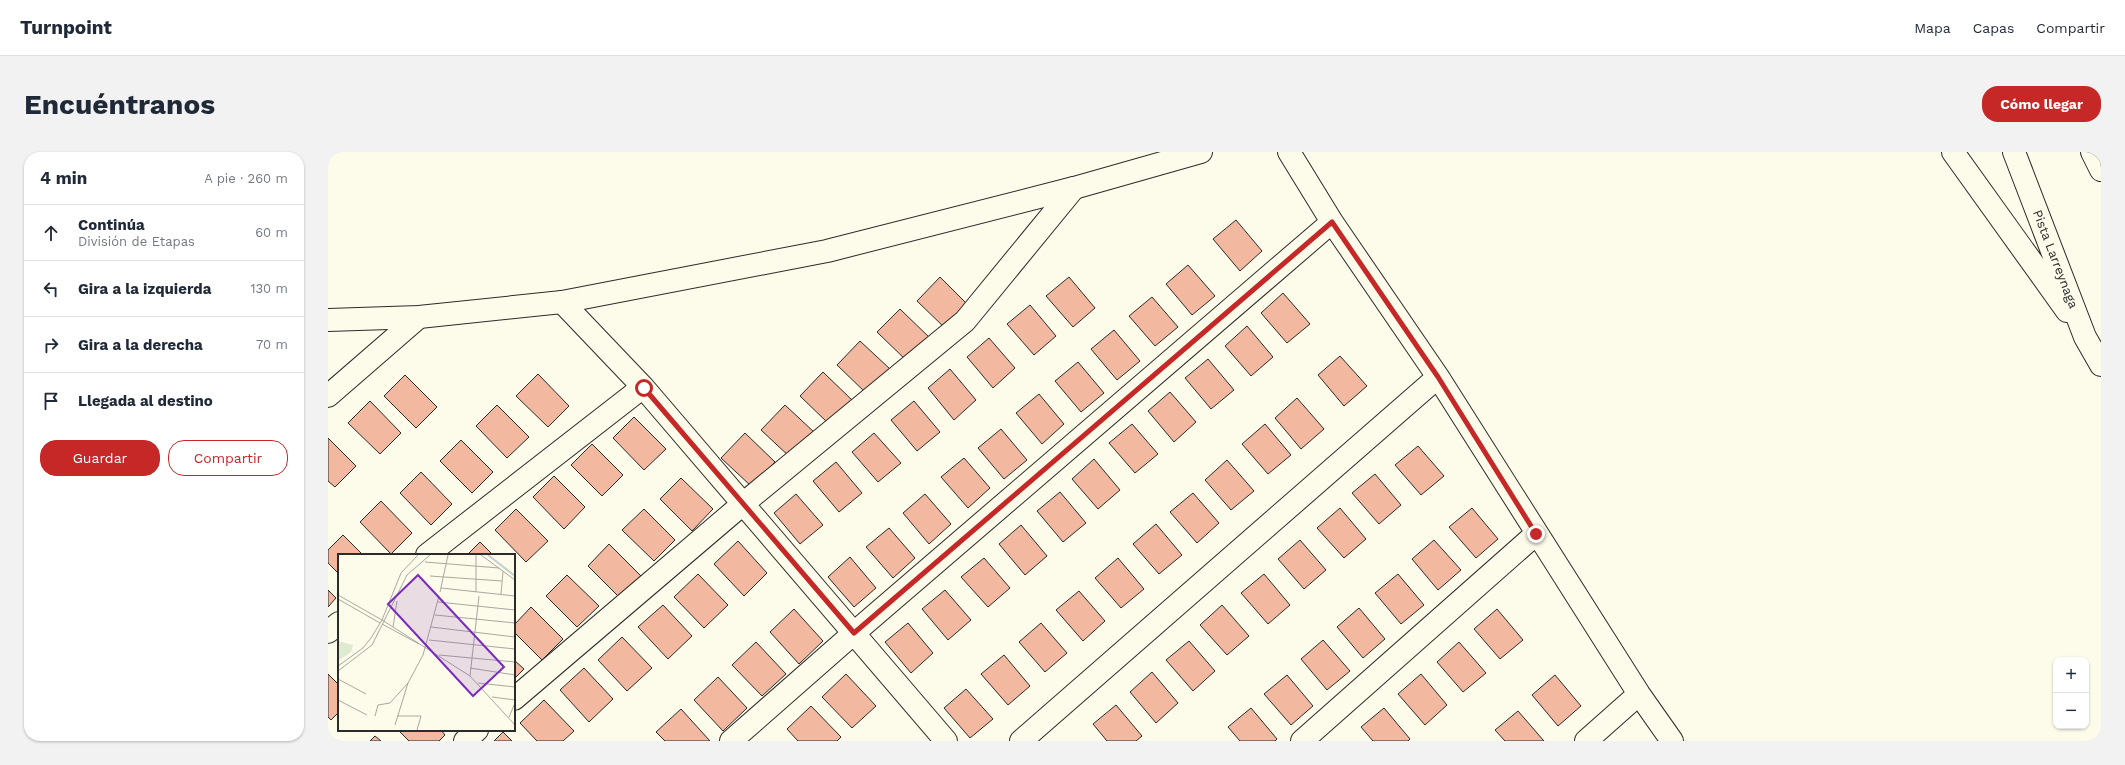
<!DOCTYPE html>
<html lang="es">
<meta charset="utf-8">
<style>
:root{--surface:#fff;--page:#f2f2f3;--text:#1f2937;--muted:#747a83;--line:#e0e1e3;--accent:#c62828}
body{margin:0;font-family:"Work Sans",sans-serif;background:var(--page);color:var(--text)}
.controls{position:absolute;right:12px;bottom:12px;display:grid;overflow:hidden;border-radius:8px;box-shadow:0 1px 3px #0004}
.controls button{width:36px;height:36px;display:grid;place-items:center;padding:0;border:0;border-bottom:1px solid var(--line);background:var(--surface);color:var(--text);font:20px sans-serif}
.stop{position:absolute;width:12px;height:12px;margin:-9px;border:3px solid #c62828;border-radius:50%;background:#fff}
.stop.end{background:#c62828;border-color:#fff;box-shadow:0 1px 4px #0008}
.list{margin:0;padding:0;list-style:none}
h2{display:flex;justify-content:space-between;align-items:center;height:52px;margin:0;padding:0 16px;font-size:17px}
h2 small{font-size:13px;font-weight:400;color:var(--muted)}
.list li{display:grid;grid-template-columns:26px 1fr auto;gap:12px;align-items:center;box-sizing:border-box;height:56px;padding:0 16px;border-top:1px solid var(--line)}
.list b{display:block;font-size:15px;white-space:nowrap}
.list p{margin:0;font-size:13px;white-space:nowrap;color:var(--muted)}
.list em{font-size:13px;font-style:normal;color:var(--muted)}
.actions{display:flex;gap:8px;padding:12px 16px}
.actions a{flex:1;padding:9px 0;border:1px solid var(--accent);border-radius:16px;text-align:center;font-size:14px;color:var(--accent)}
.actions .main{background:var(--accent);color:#fff}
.icon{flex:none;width:22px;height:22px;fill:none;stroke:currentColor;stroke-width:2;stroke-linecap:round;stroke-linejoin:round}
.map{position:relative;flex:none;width:1773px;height:589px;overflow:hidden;border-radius:16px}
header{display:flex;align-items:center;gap:24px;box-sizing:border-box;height:56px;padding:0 20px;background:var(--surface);border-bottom:1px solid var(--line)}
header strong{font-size:19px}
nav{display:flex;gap:22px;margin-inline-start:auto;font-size:14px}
.intro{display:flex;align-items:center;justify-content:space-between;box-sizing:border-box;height:96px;padding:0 24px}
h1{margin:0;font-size:28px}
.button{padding:10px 18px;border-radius:16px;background:var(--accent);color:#fff;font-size:14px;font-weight:700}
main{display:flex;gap:24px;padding:0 24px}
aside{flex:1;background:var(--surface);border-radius:16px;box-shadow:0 1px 3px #0004}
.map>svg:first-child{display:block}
</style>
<header>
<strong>Turnpoint</strong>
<nav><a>Mapa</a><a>Capas</a><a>Compartir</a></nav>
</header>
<div class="intro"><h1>Encuéntranos</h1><a class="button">Cómo llegar</a></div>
<main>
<aside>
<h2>4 min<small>A pie · 260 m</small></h2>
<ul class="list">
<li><svg class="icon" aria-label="ahead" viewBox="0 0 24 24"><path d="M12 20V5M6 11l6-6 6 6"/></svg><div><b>Continúa</b><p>División de Etapas</p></div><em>60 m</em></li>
<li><svg class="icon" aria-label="left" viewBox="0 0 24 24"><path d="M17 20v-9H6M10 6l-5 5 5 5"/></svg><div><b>Gira a la izquierda</b></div><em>130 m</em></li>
<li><svg class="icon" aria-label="right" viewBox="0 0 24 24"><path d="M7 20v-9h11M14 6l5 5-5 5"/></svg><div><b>Gira a la derecha</b></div><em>70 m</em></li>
<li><svg class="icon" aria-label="arrive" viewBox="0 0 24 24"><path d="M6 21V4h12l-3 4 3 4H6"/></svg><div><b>Llegada al destino</b></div></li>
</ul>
<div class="actions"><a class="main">Guardar</a><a>Compartir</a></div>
</aside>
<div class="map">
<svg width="1773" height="589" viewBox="0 0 1773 589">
<rect width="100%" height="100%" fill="#fdfbea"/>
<path fill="#f2b8a0" stroke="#2b2b2b" d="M908,68L934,99L912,119L885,87Z
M860,113L887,144L864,163L838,132Z
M612,125L640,153L617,176L589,149Z
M741,125L767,156L745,175L718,144Z
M955,141L982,172L959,191L933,161Z
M824,145L850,175L827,194L801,164Z
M702,153L728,184L706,203L679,172Z
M572,157L603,187L580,210L549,180Z
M919,174L945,205L923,224L897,194Z
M786,178L812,209L789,228L763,197Z
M661,186L687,216L665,236L639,205Z
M532,189L562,217L539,242L509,213Z
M1012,204L1039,234L1016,254L990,223Z
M880,207L906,238L883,257L857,226Z
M750,210L776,241L753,260L727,229Z
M622,217L648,248L626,268L600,236Z
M495,220L525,249L502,273L472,244Z
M210,222L241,254L220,275L188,244Z
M77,223L109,255L88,276L56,244Z
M842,240L868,270L846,290L820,259Z
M711,242L736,272L714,292L688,261Z
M969,246L996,277L973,297L947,266Z
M42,249L73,281L52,302L20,271Z
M586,249L612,280L589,299L563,268Z
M169,253L201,285L179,306L148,274Z
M457,253L487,281L463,306L433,278Z
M306,265L338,297L316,318L285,286Z
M804,272L830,302L807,321L781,291Z
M937,272L963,303L940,322L914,292Z
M673,277L699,308L676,327L650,296Z
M417,281L447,310L423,334L393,306Z
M546,281L573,311L550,330L524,300Z
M0,286L28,314L7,335L0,329Z
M133,288L165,320L144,341L112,309Z
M264,292L295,323L274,344L243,313Z
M1090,294L1116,324L1093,343L1067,313Z
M636,306L662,336L640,356L613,325Z
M766,307L792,338L770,357L744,327Z
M899,308L926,339L903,358L877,328Z
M508,310L534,341L511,360L485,329Z
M93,320L124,352L103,373L72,341Z
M1047,322L1073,353L1051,372L1024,341Z
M226,324L257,355L236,377L205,345Z
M353,326L385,357L364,379L332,347Z
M732,340L758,371L735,390L709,359Z
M865,341L891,371L869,391L842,360Z
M468,342L495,373L472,392L446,361Z
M597,342L623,372L601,392L575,361Z
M53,349L84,381L63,402L32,370Z
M1012,356L1038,387L1016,406L989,376Z
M1144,356L1170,387L1148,406L1121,375Z
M188,357L220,389L198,410L167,378Z
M316,357L347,388L326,409L294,378Z
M828,372L854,403L831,422L805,392Z
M693,373L719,404L697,423L671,392Z
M561,376L587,406L565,426L538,395Z
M15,383L35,403H11V422L0,411V398Z
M972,388L998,418L976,437L950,407Z
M1106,388L1133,418L1110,438L1084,407Z
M410,389L439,421L416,444L386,412Z
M152,390L165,403H139Z
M281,392L313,424L291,445L260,414Z
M522,405L548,436L526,455L500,425Z
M656,406L682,436L660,455L633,425Z
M790,406L816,437L793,456L767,426Z
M370,422L400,453L376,476L346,445Z
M936,422L962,453L940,472L913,441Z
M1070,422L1096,453L1073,472L1047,441Z
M239,423L271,454L249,475L218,444Z
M0,438L8,446L0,455Z
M617,438L643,468L620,488L594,457Z
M751,439L777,469L755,489L728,458Z
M335,453L364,484L340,507L310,475Z
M894,453L921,484L899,503L872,473Z
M203,455L235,487L214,508L186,480V473Z
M1031,456L1057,487L1035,506L1009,475Z
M466,457L495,489L471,512L442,480Z
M1169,457L1195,488L1172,507L1146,477Z
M580,471L605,501L583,521L557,490Z
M713,471L739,501L717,520L691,490Z
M294,485L324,516L299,539L270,508Z
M995,488L1022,519L999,538L973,507Z
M861,489L887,519L865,539L838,508Z
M428,490L458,522L434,544L404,513Z
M1131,490L1158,521L1135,540L1109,510Z
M676,503L702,534L680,553L653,522Z
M186,508L196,517L186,527Z
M256,516L285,547L261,570L232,538Z
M824,520L850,551L828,571L802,540Z
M0,522L11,533V560L3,568L0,565Z
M518,522L548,554L524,576L494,545Z
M1093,522L1119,553L1097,573L1070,542Z
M959,523L985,554L963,573L936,542Z
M1227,523L1253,554L1230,574L1204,543Z
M390,525L419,556L395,579L366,548Z
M638,537L665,567L642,586L616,556Z
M216,548L246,579L235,589H209L192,571Z
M788,553L814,584L808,589H779L765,572Z
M483,554L513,585L509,589H470L459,577Z
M923,556L949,587L947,589H912L900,575Z
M1056,556L1082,587L1080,589H1045L1033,575Z
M353,557L382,589H337L328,580Z
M1190,559L1216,589H1177L1167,578Z
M70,578H113L117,583L111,589H81Z
M175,580L184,589H166Z
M47,584L53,589H42Z"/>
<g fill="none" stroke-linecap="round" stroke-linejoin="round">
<defs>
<path id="street" d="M961,0L1004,70L1110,225L1311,542L1344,589
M234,150L315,235L618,589
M0,244L91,165
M99,403L315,235
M0,480L11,471
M186,547L416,351L637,169L746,36
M137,589L149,578
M403,589L526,481L1004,70
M693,589L1110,225
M974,589L1208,382
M1258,589L1311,542"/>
<path id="secondary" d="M1625,0L1739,159
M1686,0L1757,185L1773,213
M1764,0L1773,18
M0,168L91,165L234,150L499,99L746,36L873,0"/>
</defs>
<use href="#street" stroke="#2b2b2b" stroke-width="24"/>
<use href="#secondary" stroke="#2b2b2b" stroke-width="24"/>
<use href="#street" stroke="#fdfbea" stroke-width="22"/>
<use href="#secondary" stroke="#fdfbea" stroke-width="22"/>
</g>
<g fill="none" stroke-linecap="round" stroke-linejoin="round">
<path stroke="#c62828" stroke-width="5" d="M316,236L526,481L1004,70L1110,225L1208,382"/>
</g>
<g text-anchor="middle" stroke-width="3" stroke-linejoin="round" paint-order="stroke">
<g font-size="13" fill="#2b2b2b" stroke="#fdfbea">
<text transform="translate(1728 107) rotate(69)" y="5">Pista Larreynaga</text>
</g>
</g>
<g transform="translate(10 402)">
<rect width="177" height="177" fill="#fdfbea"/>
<path d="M0,87L15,91L13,98L0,107Z" fill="#deebd1"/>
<path fill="none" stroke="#c7d0d0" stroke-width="2" d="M150,1L177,22"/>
<path fill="none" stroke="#a9a89e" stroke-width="1" d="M143,1L177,26M87,8L161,14M92,22L164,27M103,34L177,42M102,38L110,1M138,38V1M163,40L165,18M0,41L44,66M0,45L42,69M100,48L177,56M97,61L177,69M44,66L132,122L177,171M44,70L81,90M55,73L59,47M93,73L177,83M91,86L177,95M101,101L177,108M0,112L25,94L33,84L44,66L63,19L80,1M132,114L177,121M0,117L34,91L69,21L92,1M132,122L141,42M0,125L28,140M140,129L177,133M154,143L177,146M0,146L29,161M37,162L40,151L52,149L70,129L85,101L101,42M59,162H83L79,176M171,163L177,149M57,171L70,129"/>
<path fill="#7b2cbf" fill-opacity="0.15" stroke="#7b2cbf" stroke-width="2" d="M80,21L166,113L135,142L50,50Z"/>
<rect width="177" height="177" fill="none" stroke="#2b2b2b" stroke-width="2"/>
</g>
</svg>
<div class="controls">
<button>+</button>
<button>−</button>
</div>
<div class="stop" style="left:316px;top:236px"></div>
<div class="stop end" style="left:1208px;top:382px"></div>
</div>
</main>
